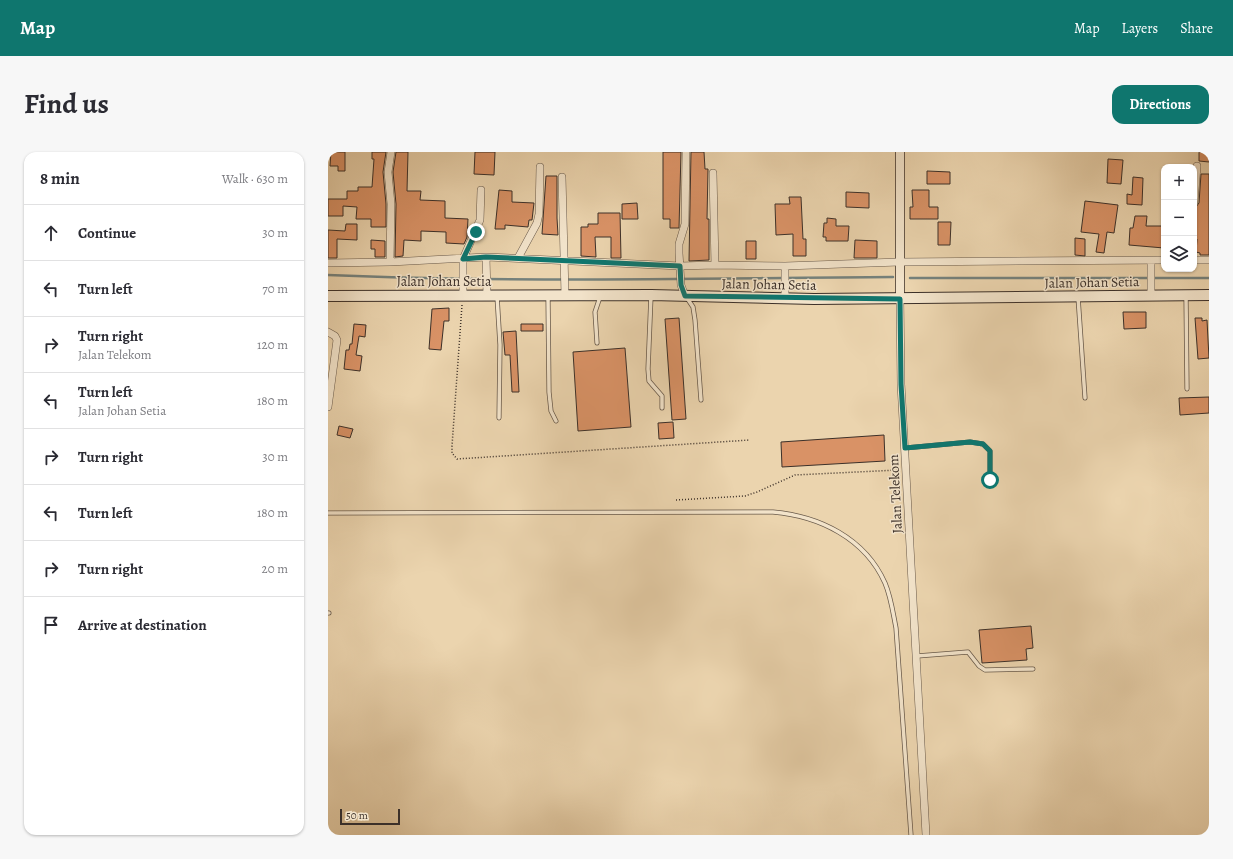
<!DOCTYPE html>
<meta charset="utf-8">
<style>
:root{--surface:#fff;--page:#f7f7f7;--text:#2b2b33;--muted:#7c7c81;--line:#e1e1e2;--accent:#0f766e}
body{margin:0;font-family:Alegreya,serif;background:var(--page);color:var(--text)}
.controls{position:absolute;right:12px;top:12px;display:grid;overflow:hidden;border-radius:8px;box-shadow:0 1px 3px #0004}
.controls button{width:36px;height:36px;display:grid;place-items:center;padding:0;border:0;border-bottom:1px solid var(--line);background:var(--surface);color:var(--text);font:20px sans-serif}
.scale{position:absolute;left:12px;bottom:10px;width:60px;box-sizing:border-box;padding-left:4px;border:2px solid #3c3029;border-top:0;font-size:11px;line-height:14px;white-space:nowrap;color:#3c3029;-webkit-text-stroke:3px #f2e3ca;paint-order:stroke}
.stop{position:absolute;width:12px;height:12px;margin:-9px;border:3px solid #0f766e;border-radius:50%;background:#fff}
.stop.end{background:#0f766e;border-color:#fff;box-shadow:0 1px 4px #0008}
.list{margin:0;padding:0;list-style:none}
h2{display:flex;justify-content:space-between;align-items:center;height:52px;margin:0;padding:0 16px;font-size:17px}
h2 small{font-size:13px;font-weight:400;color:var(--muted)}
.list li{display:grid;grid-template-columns:26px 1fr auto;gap:12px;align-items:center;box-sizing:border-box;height:56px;padding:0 16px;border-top:1px solid var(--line)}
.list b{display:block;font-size:15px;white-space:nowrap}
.list p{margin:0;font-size:13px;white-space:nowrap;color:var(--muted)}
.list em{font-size:13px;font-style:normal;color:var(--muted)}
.icon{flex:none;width:22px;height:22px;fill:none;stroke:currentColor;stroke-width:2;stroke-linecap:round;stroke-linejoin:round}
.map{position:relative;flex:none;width:881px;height:683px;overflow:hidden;border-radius:12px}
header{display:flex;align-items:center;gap:24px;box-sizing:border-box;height:56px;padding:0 20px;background:var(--accent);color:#fff}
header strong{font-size:19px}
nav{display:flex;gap:22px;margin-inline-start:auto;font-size:14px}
.intro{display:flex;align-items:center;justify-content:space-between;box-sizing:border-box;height:96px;padding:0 24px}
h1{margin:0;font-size:28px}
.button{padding:10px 18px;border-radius:12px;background:var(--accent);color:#fff;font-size:14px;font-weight:700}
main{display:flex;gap:24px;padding:0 24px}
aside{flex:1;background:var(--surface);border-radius:12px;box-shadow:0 1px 3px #0004}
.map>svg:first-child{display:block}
</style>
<header>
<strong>Map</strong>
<nav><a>Map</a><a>Layers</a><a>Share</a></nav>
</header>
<div class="intro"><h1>Find us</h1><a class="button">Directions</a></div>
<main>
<aside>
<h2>8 min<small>Walk · 630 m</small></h2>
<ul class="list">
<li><svg class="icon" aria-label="ahead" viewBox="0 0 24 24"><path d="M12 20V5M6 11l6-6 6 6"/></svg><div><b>Continue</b></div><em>30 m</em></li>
<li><svg class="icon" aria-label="left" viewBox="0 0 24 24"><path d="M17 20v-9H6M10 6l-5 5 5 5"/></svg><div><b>Turn left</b></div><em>70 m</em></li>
<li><svg class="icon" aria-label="right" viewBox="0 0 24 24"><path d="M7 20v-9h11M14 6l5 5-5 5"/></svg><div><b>Turn right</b><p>Jalan Telekom</p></div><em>120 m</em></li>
<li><svg class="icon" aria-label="left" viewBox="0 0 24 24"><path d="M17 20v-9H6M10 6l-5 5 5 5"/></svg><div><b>Turn left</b><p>Jalan Johan Setia</p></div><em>180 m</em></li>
<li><svg class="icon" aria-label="right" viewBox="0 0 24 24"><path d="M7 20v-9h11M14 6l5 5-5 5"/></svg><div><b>Turn right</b></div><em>30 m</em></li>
<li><svg class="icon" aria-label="left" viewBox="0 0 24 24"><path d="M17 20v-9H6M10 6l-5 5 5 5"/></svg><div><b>Turn left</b></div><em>180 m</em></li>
<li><svg class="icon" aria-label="right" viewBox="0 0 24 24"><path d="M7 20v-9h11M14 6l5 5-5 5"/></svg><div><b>Turn right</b></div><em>20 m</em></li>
<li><svg class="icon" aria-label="arrive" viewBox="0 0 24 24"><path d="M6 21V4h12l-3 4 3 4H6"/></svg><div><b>Arrive at destination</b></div></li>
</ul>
</aside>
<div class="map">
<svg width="881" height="683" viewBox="0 0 881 683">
<rect width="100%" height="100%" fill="#ebd4ae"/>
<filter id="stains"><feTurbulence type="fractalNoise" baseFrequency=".005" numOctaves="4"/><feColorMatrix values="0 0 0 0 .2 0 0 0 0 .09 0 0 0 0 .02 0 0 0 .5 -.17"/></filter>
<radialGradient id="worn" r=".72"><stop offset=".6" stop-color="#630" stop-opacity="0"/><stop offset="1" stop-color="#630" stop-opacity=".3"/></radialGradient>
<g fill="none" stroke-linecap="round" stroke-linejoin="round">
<path stroke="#75817c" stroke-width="2.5" d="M0,123C188,131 377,126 565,125
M582,126H881"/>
</g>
<path fill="#d99266" stroke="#3c3029" d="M3,0H17V19H10V14H2Z
M44,0H58L55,20L58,52V75H43V67H28L29,55L15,54V64H0V47H19V39H30V35H44L46,7H44Z
M68,0H80L79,39H93L92,48L117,49V66L140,67L139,85L136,92L118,91V80L93,79V89L76,88L75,104L67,105L68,52L65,20Z
M147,0H167L166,23L146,22Z
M335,0H353L351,76H342V67H335Z
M363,0H376L377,17H380L379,67H381V108L361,109Z
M871,0H881V10L871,9Z
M780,7L795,8L793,32L779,31Z
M599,19L622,20V32H599Z
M873,22H881V103H872V101L868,100L869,87H866L867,56L871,51Z
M218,24H229V66L230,83L214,82Z
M805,25L815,26L814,53L799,52V42L804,43Z
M171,38L184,39V50L206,51L204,68H201L200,75L177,73V77H167Z
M584,38H601V55H610V67H582V55H585Z
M518,40L541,41V56L518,55Z
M461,45H473L475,87H478V104H465V82L448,83L447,52H462Z
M757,49L790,53L786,81L779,80L776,101L768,100L771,82L753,80Z
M309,51L310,67H294V52Z
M270,61H292L293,106H283V85H267L268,105L253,104V75H260V72H270Z
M807,64H819L818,74H836V96L801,93L802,76H805Z
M499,66L508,67V74H521L520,89H498V85H495L496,71H499Z
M610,70H623L622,93H610Z
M18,72H29V88L9,87V106H0V78L17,79Z
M747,86L757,87V104L747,103Z
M43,88L57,89V105H47V97H43Z
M527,88L549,89V106H526Z
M418,89H428V107H418Z
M121,156V169H116L113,198L101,197L104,157Z
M795,160H818V176L796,177Z
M351,166L358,267L344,268L337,167Z
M867,166H874V169L879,168L881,206L870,207Z
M26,172L38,173L37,185L31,184L28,203L34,204L32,219L16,217L18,198H21L22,192H24Z
M193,172H215V179H193Z
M188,179L191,240H184L182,203H177L175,180Z
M297,196L303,275L250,279L245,200Z
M881,245V261L852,263L851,246Z
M345,270L346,286L331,287L330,271Z
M11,274L25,277L22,286L9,283Z
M556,283L557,309L454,315L453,290Z
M703,474L705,496L698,497L699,508L654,511L651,478Z"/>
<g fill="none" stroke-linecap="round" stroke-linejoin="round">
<defs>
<path id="service" d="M169,144L172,193L171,266
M323,144L320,217L321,229L334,244V256
M858,144L859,237
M220,145L221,240L223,259L228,269
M750,145L757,246
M359,146L365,155L367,168L373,248
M269,191L267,160L272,145
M577,296L642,290L655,292L662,299V328
M0,361L445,360C491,364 537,386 557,431C563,445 565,461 568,476L583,683
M0,461H1
M589,504L640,500L651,514L657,518L705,517"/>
<path id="minor" d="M385,21L387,113
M234,25L237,143
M866,51L869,14
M158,105L159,143
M190,106L209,71L211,62L212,15
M866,108H881
M823,109V143
M62,110L63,52L60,20L63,0
M0,111L62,110L158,105L352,114L387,113L457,114L571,110L836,108
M457,119V146
M135,144V107L152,68L153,38
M357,144L353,133L351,101V92L357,72L358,0
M572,147L573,232L598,683
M0,180L7,184L9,188L0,255"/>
<path id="tertiary" d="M572,147V0"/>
<path id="secondary" d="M0,144L323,143L486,147L881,143"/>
</defs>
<use href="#service" stroke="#68594a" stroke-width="5"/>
<use href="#minor" stroke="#68594a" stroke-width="8"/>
<use href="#tertiary" stroke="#68594a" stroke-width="10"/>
<use href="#secondary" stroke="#3c3029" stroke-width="12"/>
<path stroke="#3c3029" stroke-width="1.5" stroke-dasharray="1 2" stroke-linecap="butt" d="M134,153L124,294V301L129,307L422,288
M348,348L417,344L429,340L467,323L570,318"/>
<use href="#service" stroke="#f2e3ca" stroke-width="3.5"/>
<use href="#minor" stroke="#f2e3ca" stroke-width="7"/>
<use href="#tertiary" stroke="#f2e3ca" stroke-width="8"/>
<use href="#secondary" stroke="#f2e3ca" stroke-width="10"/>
</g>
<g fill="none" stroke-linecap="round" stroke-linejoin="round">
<path stroke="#0f766e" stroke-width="5" d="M148,80L135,107L158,105L352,114L353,133L357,144L572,147L573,232L577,296L642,290L655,292L662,299V328"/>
</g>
<g text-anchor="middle" stroke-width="3" stroke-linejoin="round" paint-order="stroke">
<g font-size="14" fill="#3c3029" stroke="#f2e3ca">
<text x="116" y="134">Jalan Johan Setia</text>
<text transform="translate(764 130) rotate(-1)" y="5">Jalan Johan Setia</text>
<text transform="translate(441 132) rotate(1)" y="5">Jalan Johan Setia</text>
<text transform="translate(567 342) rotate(-93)" y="5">Jalan Telekom</text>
</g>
</g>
<rect width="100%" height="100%" filter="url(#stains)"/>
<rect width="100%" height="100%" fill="url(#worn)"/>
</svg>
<div class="controls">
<button>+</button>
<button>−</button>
<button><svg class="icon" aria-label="layers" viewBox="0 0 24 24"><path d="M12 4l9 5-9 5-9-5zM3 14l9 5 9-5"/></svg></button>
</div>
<div class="scale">50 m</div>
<div class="stop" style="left:662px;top:328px"></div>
<div class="stop end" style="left:148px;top:80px"></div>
</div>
</main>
